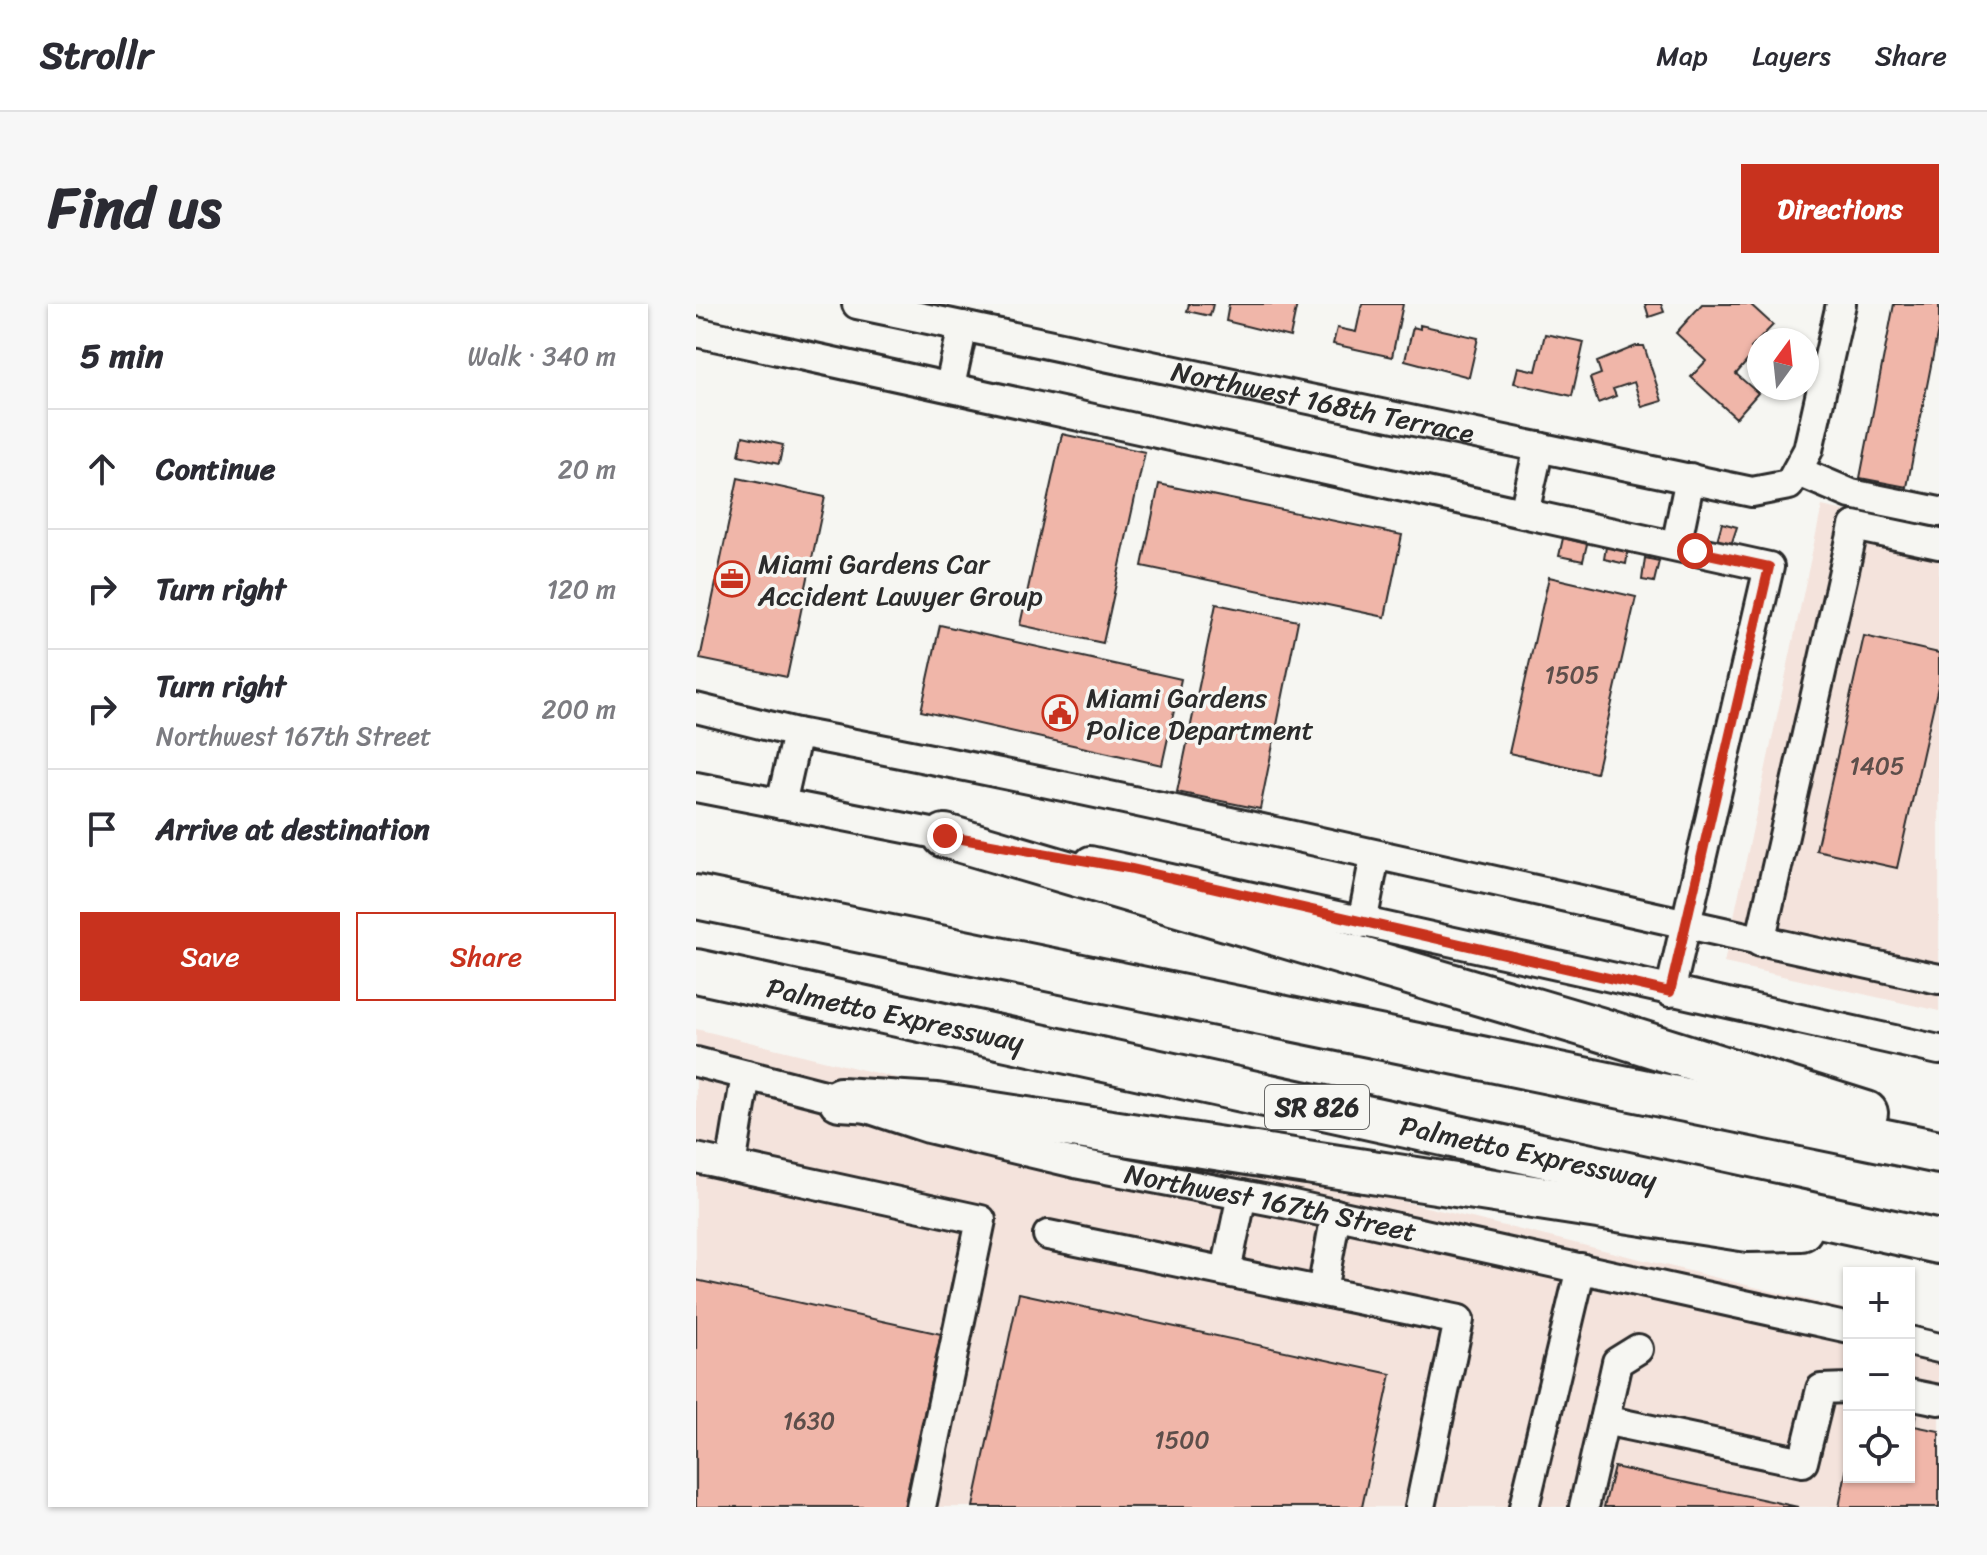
<!DOCTYPE html>
<meta charset="utf-8">
<style>
:root{--surface:#fff;--page:#f7f7f7;--text:#2b2b33;--muted:#7c7c81;--line:#e1e1e2;--accent:#c8321e}
body{margin:0;font-family:Sriracha,sans-serif;background:var(--page);color:var(--text)}
.controls{position:absolute;right:24px;bottom:24px;display:grid;overflow:hidden;border-radius:0px;box-shadow:0 2px 6px #0004}
.controls button{width:72px;height:72px;display:grid;place-items:center;padding:0;border:0;border-bottom:2px solid var(--line);background:var(--surface);color:var(--text);font:40px sans-serif}
.compass{position:absolute;left:1051px;top:24px;width:72px;height:72px;border-radius:50%;background:var(--surface);box-shadow:0 2px 6px #0004;rotate:15deg}
.stop{position:absolute;width:24px;height:24px;margin:-18px;border:6px solid #c8321e;border-radius:50%;background:#fff}
.stop.end{background:#c8321e;border-color:#fff;box-shadow:0 2px 8px #0008}
.list{margin:0;padding:0;list-style:none}
h2{display:flex;justify-content:space-between;align-items:center;height:104px;margin:0;padding:0 32px;font-size:34px}
h2 small{font-size:26px;font-weight:400;color:var(--muted)}
.list li{display:grid;grid-template-columns:52px 1fr auto;gap:24px;align-items:center;box-sizing:border-box;height:120px;padding:0 32px;border-top:2px solid var(--line)}
.list b{display:block;font-size:30px;white-space:nowrap}
.list p{margin:0;font-size:26px;white-space:nowrap;color:var(--muted)}
.list em{font-size:26px;font-style:normal;color:var(--muted)}
.actions{display:flex;gap:16px;padding:24px 32px}
.actions a{flex:1;padding:18px 0;border:2px solid var(--accent);border-radius:0px;text-align:center;font-size:28px;color:var(--accent)}
.actions .main{background:var(--accent);color:#fff}
.icon{flex:none;width:44px;height:44px;fill:none;stroke:currentColor;stroke-width:2;stroke-linecap:round;stroke-linejoin:round}
.map{position:relative;flex:none;width:1243px;height:1203px;overflow:hidden;border-radius:0px}
header{display:flex;align-items:center;gap:48px;box-sizing:border-box;height:112px;padding:0 40px;background:var(--surface);border-bottom:2px solid var(--line)}
header strong{font-size:38px}
nav{display:flex;gap:44px;margin-inline-start:auto;font-size:28px}
.intro{display:flex;align-items:center;justify-content:space-between;box-sizing:border-box;height:192px;padding:0 48px}
h1{margin:0;font-size:56px}
.button{padding:20px 36px;border-radius:0px;background:var(--accent);color:#fff;font-size:28px;font-weight:700}
main{display:flex;gap:48px;padding:0 48px}
aside{flex:1;background:var(--surface);border-radius:0px;box-shadow:0 2px 6px #0004}
.map>svg:first-child{display:block}
</style>
<header>
<strong>Strollr</strong>
<nav><a>Map</a><a>Layers</a><a>Share</a></nav>
</header>
<div class="intro"><h1>Find us</h1><a class="button">Directions</a></div>
<main>
<aside>
<h2>5 min<small>Walk · 340 m</small></h2>
<ul class="list">
<li><svg class="icon" aria-label="ahead" viewBox="0 0 24 24"><path d="M12 20V5M6 11l6-6 6 6"/></svg><div><b>Continue</b></div><em>20 m</em></li>
<li><svg class="icon" aria-label="right" viewBox="0 0 24 24"><path d="M7 20v-9h11M14 6l5 5-5 5"/></svg><div><b>Turn right</b></div><em>120 m</em></li>
<li><svg class="icon" aria-label="right" viewBox="0 0 24 24"><path d="M7 20v-9h11M14 6l5 5-5 5"/></svg><div><b>Turn right</b><p>Northwest 167th Street</p></div><em>200 m</em></li>
<li><svg class="icon" aria-label="arrive" viewBox="0 0 24 24"><path d="M6 21V4h12l-3 4 3 4H6"/></svg><div><b>Arrive at destination</b></div></li>
</ul>
<div class="actions"><a class="main">Save</a><a>Share</a></div>
</aside>
<div class="map">
<svg width="1243" height="1203" viewBox="0 0 1243 1203">
<rect width="100%" height="100%" fill="#f6f6f2"/>
<filter id="ink" filterUnits="userSpaceOnUse"><feTurbulence type="fractalNoise" baseFrequency=".0125" numOctaves="2"/><feDisplacementMap in="SourceGraphic" scale="16" xChannelSelector="R" yChannelSelector="G"/><feConvolveMatrix kernelMatrix="1 2 1 2 8 2 1 2 1" color-interpolation-filters="sRGB"/></filter>
<g filter="url(#ink)">
<path fill="#f4e3dc" d="M1126,202L1243,228V707L1028,659Z
M0,725L1153,1006V1173H1213V1020L1243,1028V1203H0Z"/>
<path fill="#f0b6a9" stroke="#2b2b2b" stroke-width="2" d="M493,0H517L514,12L491,7Z
M533,0H601L594,33L530,17Z
M666,0H707L696,53L637,40L641,24L660,28Z
M949,0H965L968,8L953,13Z
M1006,0H1054L1077,21L1055,44L1059,48L1040,70L1062,89L1040,114L995,73L1010,57L980,29Z
M1198,0H1243V21L1211,183L1164,174Z
M724,21L782,34L773,73L709,56L717,23L724,25Z
M849,30L888,38L876,92L818,79L822,63L840,67Z
M940,42H948L966,97L946,103L938,78L917,85L920,92L902,99L894,74L905,70L901,58Z
M366,130L449,148L407,339L324,321Z
M47,132L87,141L83,160L43,151Z
M42,174L129,193L91,373L4,355Z
M463,180L706,231L689,313L446,262Z
M1026,219L1041,223L1034,244L1020,240Z
M867,234L891,240L887,257L863,252Z
M910,243L932,248L930,260L908,255Z
M949,254L963,257L958,278L946,276Z
M853,273L940,293L900,469L813,449Z
M520,300L602,317L564,505L481,488Z
M244,321L485,375L466,461L225,407Z
M1168,332L1243,349V378L1201,564L1120,546Z
M0,976L245,1030L208,1203H0Z
M323,989L695,1070L666,1203H277Z
M1213,1100L1221,1101L1218,1122L1243,1127V1203H1143L1153,1153V1173H1213Z
M918,1163L1102,1203H908Z"/>
<g fill="none" stroke-linecap="round" stroke-linejoin="round">
<defs>
<g id="minor">
<path id="s1" d="M161,0L1056,188L1093,181L1112,146L1145,0"/>
<path d="M0,28L1073,263L974,688"/>
<path d="M254,82L267,22"/>
<path d="M1101,167L1155,190L1243,208"/>
<path d="M828,209L843,143"/>
<path d="M980,242L994,174"/>
<path d="M0,404L101,429"/>
<path d="M0,483L266,535"/>
<path d="M85,500L101,429C484,501 862,594 1243,675"/>
<path d="M394,557L1243,746"/>
<path d="M666,619L679,552"/>
<path d="M1064,638L1158,222L1243,240"/>
<path id="s2" d="M0,758L144,795L232,824L379,859L588,899L1153,1024"/>
<path d="M0,854L285,916L225,1203"/>
<path d="M35,862L50,771"/>
<path d="M352,931L763,1016L724,1203"/>
<path d="M530,967L546,891"/>
<path d="M626,987L640,910"/>
<path d="M1213,1037L1243,1044"/>
<path d="M942,1045L921,1058L908,1116L1107,1158L1125,1085L1153,1084"/>
<path d="M1213,1090L1243,1096"/>
<path d="M828,1203L885,964"/>
<path d="M888,1203L908,1116"/>
</g>
<g id="highway">
<path d="M249,532L903,725L1170,809"/>
<path d="M0,593L1243,848"/>
<path id="s3" d="M0,667L1243,938"/>
<path d="M144,795L240,801L1052,926L1105,925"/>
</g>
</defs>
<use href="#minor" stroke="#2b2b2b" stroke-width="34"/>
<use href="#highway" stroke="#2b2b2b" stroke-width="48"/>
<use href="#minor" stroke="#f6f6f2" stroke-width="28"/>
<use href="#highway" stroke="#f6f6f2" stroke-width="42"/>
</g>
</g>
<g fill="none" stroke-linecap="round" stroke-linejoin="round" filter="url(#ink)">
<path stroke="#c8321e" stroke-width="10" d="M249,532L432,564L974,688L1073,263L999,247"/>
</g>
<defs>
<symbol id="office-ring" viewBox="-11 -11 22 22"><circle r="9.5" fill="#f6f6f2" stroke="#c8321e" stroke-width="1.5"/><path d="M-6-3h4V-5.5h4V-3h4V5H-6ZM-1-4.5V-3h2v-1.5ZM-6 0V1H6V0Z" fill="#c8321e"/></symbol>
<symbol id="civic-ring" viewBox="-11 -11 22 22"><circle r="9.5" fill="#f6f6f2" stroke="#c8321e" stroke-width="1.5"/><path d="M-.6-6.5H3V-4.5H.6V-3L4-1V1h2V6H-6V1h2V-1L-.6-3ZM-1.2 2.5V6h2.4V2.5Z" fill="#c8321e"/></symbol>
</defs>
<g fill-rule="evenodd">
<use href="#office-ring" x="16" y="255" width="40" height="40"/>
<use href="#civic-ring" x="344" y="389" width="40" height="40"/>
</g>
<g text-anchor="middle" stroke-width="7" stroke-linejoin="round" paint-order="stroke">
<g font-size="24" fill="#5c4e4a">
<text x="876" y="379">1505</text>
<text x="1181" y="470">1405</text>
<text x="113" y="1125">1630</text>
<text x="486" y="1144">1500</text>
</g>
<rect fill="#f6f6f2" stroke="#686867" stroke-width="2" x="569" y="781" width="104" height="44" rx="6"/>
<g font-size="26" font-weight="bold" fill="#2b2b2b">
<text x="621" y="812">SR 826</text>
</g>
<g font-size="28" fill="#2b2b2b" stroke="#f6f6f2">
<text dy="10" stroke="none"><textPath href="#s1" startOffset="476">Northwest 168th Terrace</textPath></text>
<text dy="10" stroke="none"><textPath href="#s3" startOffset="204">Palmetto Expressway</textPath></text>
<text dy="10" stroke="none"><textPath href="#s3" startOffset="852">Palmetto Expressway</textPath></text>
<text dy="10" stroke="none"><textPath href="#s2" startOffset="592">Northwest 167th Street</textPath></text>
</g>
<g font-size="28" fill="#2b2b2b" stroke="#f6f6f2" text-anchor="start">
<text x="62" y="269">Miami Gardens Car<tspan x="62" dy="32">Accident Lawyer Group</tspan></text>
<text x="390" y="403">Miami Gardens<tspan x="390" dy="32">Police Department</tspan></text>
</g>
</g>
</svg>
<div class="controls">
<button>+</button>
<button>−</button>
<button><svg class="icon" aria-label="locate" viewBox="0 0 24 24"><circle cx="12" cy="12" r="6"/><path d="M12 2v4M12 18v4M2 12h4M18 12h4"/></svg></button>
</div>
<svg class="compass" viewBox="-18 -18 36 36"><path d="M0-13l5 13h-10z" fill="#e53935"/><path d="M0 13l5-13h-10z" fill="#7c7c81"/></svg>
<div class="stop" style="left:999px;top:247px"></div>
<div class="stop end" style="left:249px;top:532px"></div>
</div>
</main>
